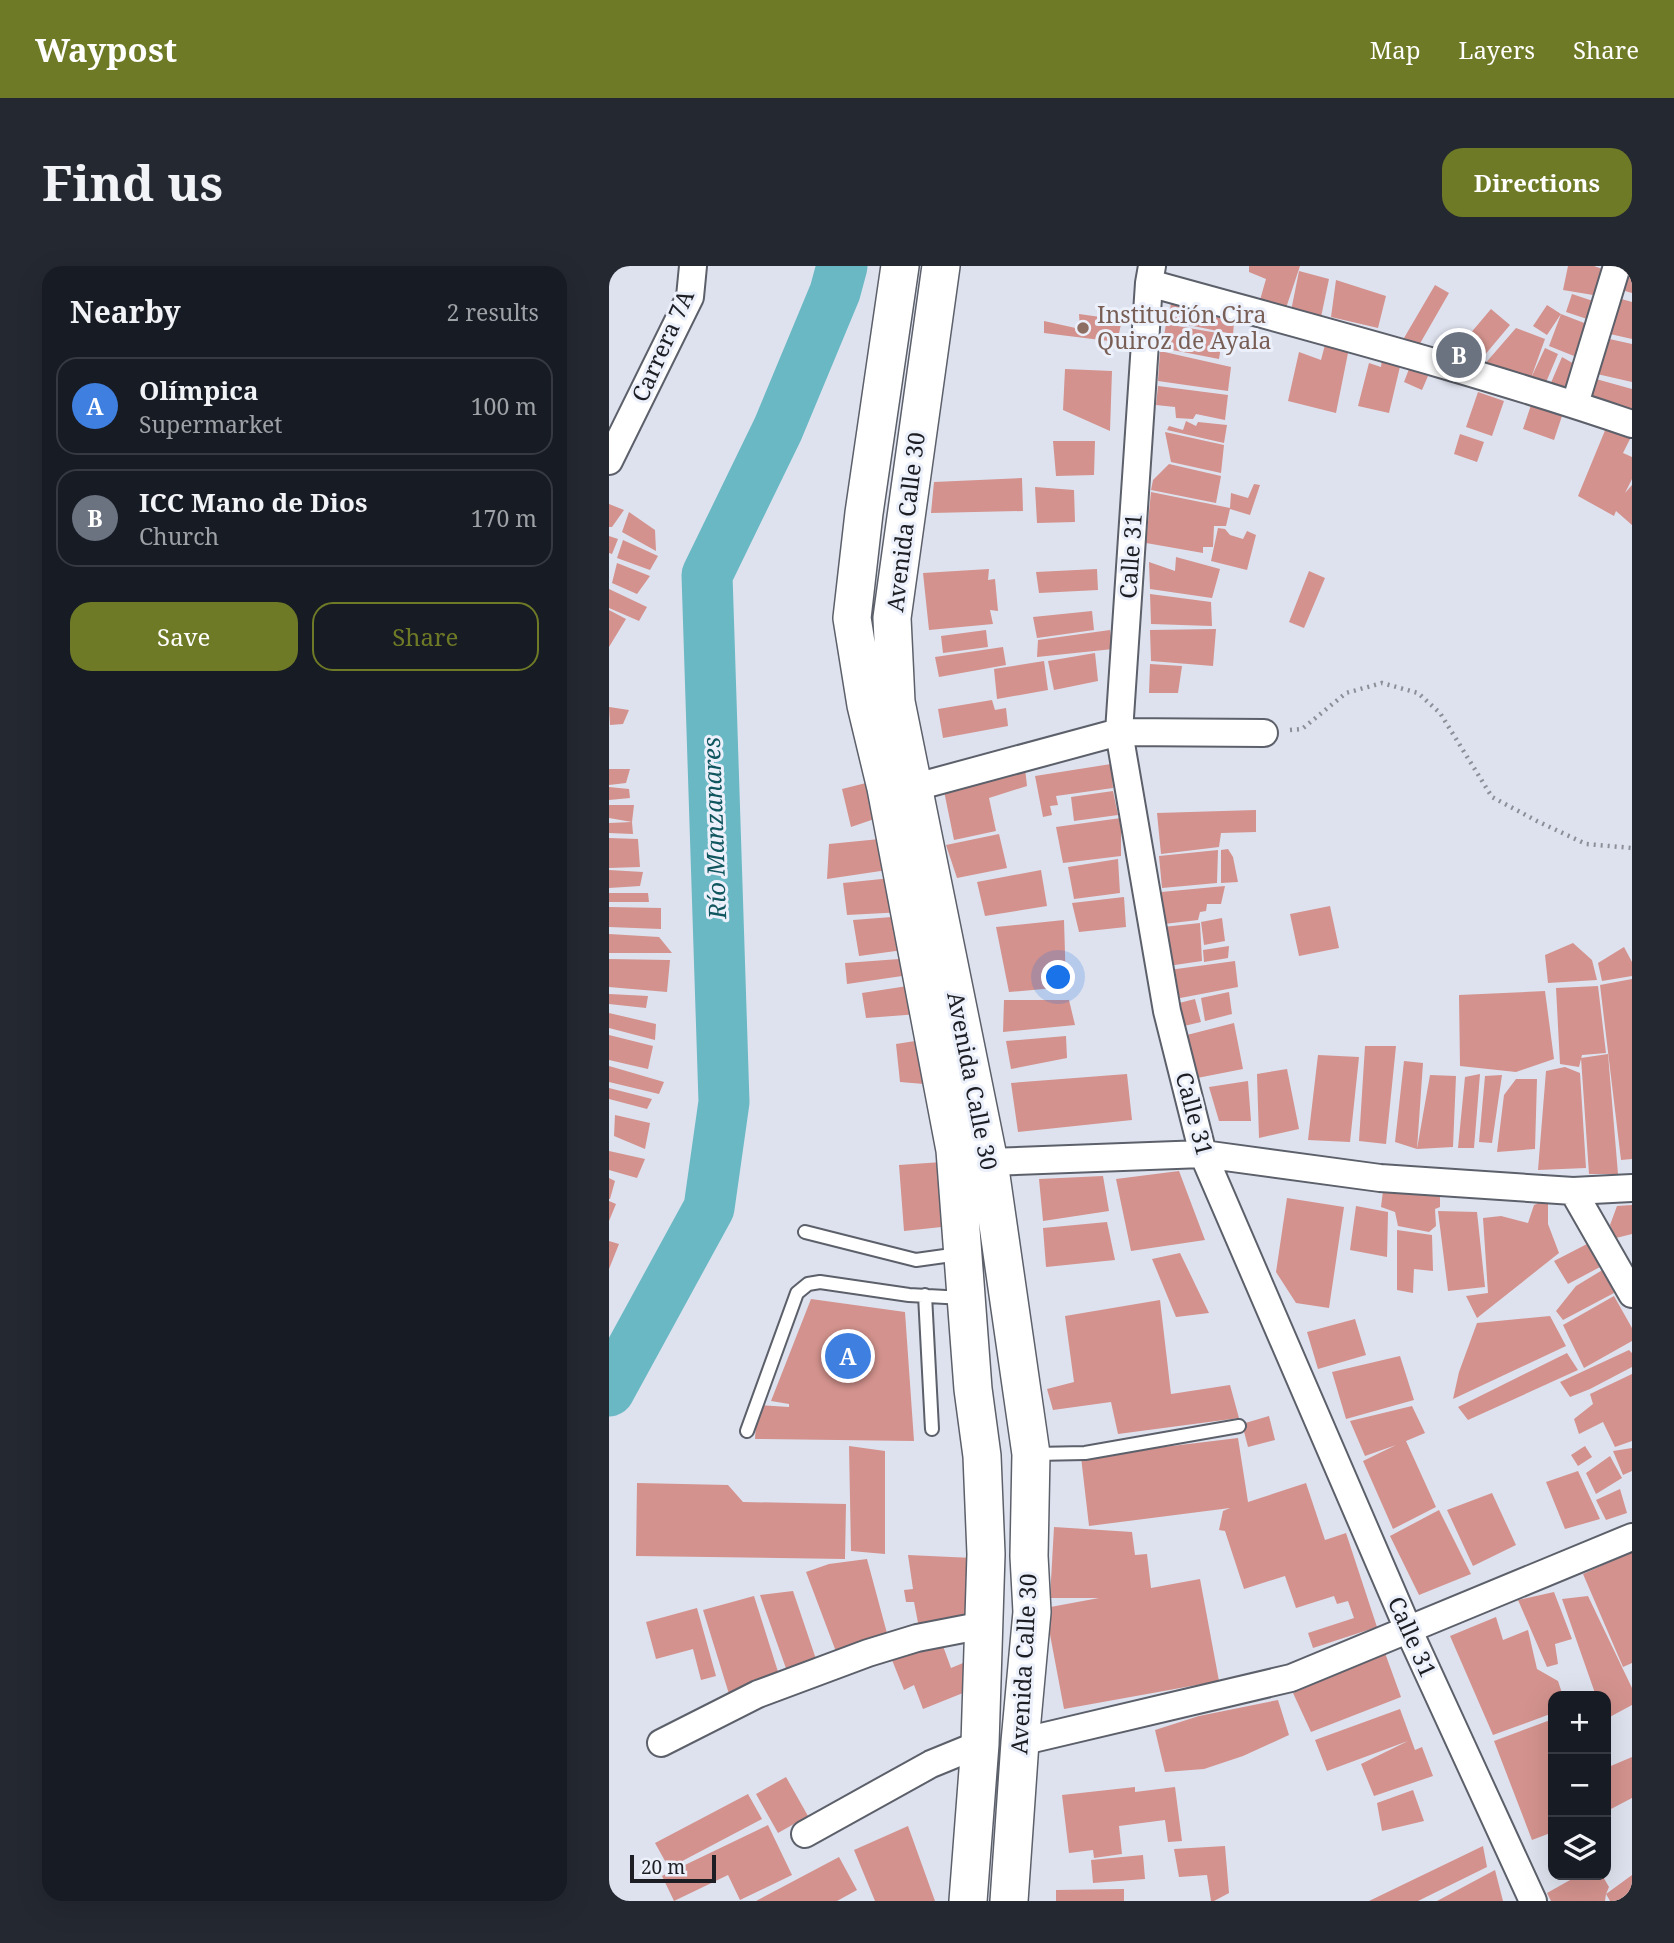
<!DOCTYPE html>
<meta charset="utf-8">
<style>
:root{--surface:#171b24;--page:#242831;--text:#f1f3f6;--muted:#9ea1a6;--line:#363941;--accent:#6f7a26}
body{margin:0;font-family:"Noto Serif",serif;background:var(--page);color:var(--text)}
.controls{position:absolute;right:21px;bottom:21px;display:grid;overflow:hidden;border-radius:14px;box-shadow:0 7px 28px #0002}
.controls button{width:63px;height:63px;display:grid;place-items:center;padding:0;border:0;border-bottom:2px solid var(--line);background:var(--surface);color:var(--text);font:35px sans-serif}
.scale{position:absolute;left:21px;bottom:18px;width:86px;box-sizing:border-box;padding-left:7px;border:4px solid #1d1e23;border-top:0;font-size:19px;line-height:24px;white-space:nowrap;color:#1d1e23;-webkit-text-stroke:5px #ebf0fb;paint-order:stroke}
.you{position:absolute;left:450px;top:712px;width:24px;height:24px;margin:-18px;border:5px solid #fff;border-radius:50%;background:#1a73e8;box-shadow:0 0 0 10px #1a73e833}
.badge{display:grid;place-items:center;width:46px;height:46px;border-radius:50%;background:var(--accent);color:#fff;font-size:23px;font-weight:700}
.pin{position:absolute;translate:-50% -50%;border:4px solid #fff;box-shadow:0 2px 7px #0006}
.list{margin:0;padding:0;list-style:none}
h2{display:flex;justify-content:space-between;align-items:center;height:91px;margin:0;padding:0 28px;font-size:30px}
h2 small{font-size:23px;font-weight:400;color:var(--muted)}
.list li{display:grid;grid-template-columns:46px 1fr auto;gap:21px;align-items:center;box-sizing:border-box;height:98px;margin:0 14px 14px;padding:0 14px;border:2px solid var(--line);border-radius:21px}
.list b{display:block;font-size:26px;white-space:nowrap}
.list p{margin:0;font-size:23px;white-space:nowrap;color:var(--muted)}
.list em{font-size:23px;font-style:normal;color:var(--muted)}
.actions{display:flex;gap:14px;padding:21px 28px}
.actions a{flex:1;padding:16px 0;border:2px solid var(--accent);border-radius:21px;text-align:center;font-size:24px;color:var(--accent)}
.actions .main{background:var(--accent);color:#fff}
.icon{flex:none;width:38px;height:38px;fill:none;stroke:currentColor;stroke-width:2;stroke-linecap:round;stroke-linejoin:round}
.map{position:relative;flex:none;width:1023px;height:1635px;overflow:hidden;border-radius:21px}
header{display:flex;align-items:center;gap:42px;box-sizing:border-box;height:98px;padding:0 35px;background:var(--accent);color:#fff}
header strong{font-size:33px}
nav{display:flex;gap:38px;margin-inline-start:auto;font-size:24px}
.intro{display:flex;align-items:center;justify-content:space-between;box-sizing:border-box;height:168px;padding:0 42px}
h1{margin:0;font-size:49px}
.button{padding:18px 32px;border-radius:21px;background:var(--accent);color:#fff;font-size:24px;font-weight:700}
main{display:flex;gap:42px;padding:0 42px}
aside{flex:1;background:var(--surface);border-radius:21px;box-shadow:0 7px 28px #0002}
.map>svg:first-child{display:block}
</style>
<header>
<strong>Waypost</strong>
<nav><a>Map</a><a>Layers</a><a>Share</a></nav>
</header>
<div class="intro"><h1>Find us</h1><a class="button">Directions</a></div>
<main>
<aside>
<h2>Nearby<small>2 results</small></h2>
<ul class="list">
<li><span class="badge" style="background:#3f7fe0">A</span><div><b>Olímpica</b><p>Supermarket</p></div><em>100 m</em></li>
<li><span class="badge" style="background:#6b7280">B</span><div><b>ICC Mano de Dios</b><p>Church</p></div><em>170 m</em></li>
</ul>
<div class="actions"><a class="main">Save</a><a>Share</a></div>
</aside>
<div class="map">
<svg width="1023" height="1635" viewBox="0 0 1023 1635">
<rect width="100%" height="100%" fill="#dee2ee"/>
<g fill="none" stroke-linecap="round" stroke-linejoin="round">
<path stroke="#69b8c4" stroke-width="51" d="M0,1125L100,942L115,836L98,309L169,163L226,26L233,0"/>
</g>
<path fill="#d3928d" d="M640,0H691L677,42L651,34L657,13L640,6Z
M959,0H985L996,4L990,30L954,24Z
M1015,3L1023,5V27L1009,23Z
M690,5L720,13L712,51L682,45Z
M727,14L777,30L769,62L722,51Z
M826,19L840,27L809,81L795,72Z
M564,26L626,46L624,68L559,55Z
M963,28L990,37L984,55L957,46Z
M1009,32L1023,36V73L1001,68Z
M938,39L952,48L938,69L924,60Z
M882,43L901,59L869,97L844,88Z
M470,48L513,54L508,76L435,67V55L471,63Z
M952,48L983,60L970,92L940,80Z
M557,58L614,68L610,93L553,82Z
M907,62L936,73L922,112L936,82L949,88L935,121L874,100Z
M996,72L1023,78V116L988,108Z
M717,75L740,82L727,147L679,135L690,86L712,94Z
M774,83L794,88L780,147L749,140L760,97L772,101Z
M551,85L622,101L619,125L549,115Z
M953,91L967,99L959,128L941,119Z
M456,103L503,105L501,165L454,144Z
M800,103L819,110L813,124L795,116Z
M987,113L1023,123V153L979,140Z
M549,120L619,129L616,154L587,148L584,153L567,152L566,141L547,139Z
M869,126L895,135L883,170L857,161Z
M923,136L954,147L945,174L914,163Z
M577,155L587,160L589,156L618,159L615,177L558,164L560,160L574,164Z
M997,162L1022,171L1014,187L1023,191V213L1016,227L1023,219V259L1007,245L1005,250L969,230Z
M556,166L615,179L612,207L562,196Z
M851,168L875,176L868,196L845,188Z
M444,175H486L485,209L447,210Z
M560,198L612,210L607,237L542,224L544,214Z
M413,212L414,245L322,247L325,216Z
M645,218L651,219L641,249L621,243L617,260H605L604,281H594V287L537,277L542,226L621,242L622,227L639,232Z
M426,221L465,224L466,256L428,257Z
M0,238L15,244L3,261H0Z
M20,246L46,264L47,285L13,266Z
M609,262L616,263L621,269L634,273L638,265L647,269L638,304L602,295Z
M0,270L9,273L3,288L0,287Z
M14,274L49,290L41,304L8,292Z
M567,291L611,303L603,332L541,323L540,296L566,305Z
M8,297L41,310L28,328L3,317Z
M380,303L379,314L386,313L389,345L381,344L384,358L320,364L314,307Z
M488,303L489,324L430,327L427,306Z
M700,305L716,312L695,362L680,356Z
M0,323L38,341L30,355L0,342Z
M541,328L602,336L603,360L542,358Z
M0,344L17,353L0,381Z
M483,345L485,364L428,372L424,351Z
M607,363L604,400L542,395L541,364Z
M377,364L379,381L334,387L332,370Z
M501,364L504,383L428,391L429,374Z
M394,381L397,399L330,411L326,391Z
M486,387L489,415L445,424L439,395Z
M435,395L439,424L388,433L385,403Z
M541,398L573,400L569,427H540Z
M383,434L386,444L397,442L399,460L334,472L329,443Z
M0,441L20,444L14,458L1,459Z
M502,498L504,522L447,530L449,539L441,540L443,549L434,551L426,510Z
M416,502L418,520L380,532L387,565L345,574L335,525Z
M0,503H21L17,517L0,519Z
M265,515L280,548L242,561L233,523Z
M0,521L20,523L21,532L0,534Z
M504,525L509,549L465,555L462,531Z
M0,539H25L23,556L0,552Z
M647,544V566L612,567L610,581L552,588L548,547Z
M512,552V590L454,597L447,561Z
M23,556L24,568L0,567V557Z
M390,568L398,602L348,612L337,579Z
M0,572L29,573L31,601L0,602Z
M281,572L285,603L218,613L220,578Z
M619,583L624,591L629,616L612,617V584Z
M609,584L608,617L553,622L550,590Z
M509,593L511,627L465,633L459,601Z
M0,604L34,606L31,620L0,622Z
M432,604L438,640L376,650L368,616Z
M292,611L295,646L238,649L234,617Z
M616,620L612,638H598L597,645L591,646L589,654L555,658L552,626Z
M0,627H39L40,636H0Z
M515,631L517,661L470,666L463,637Z
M721,640L730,682L690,690L681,648Z
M0,641L52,642V663L0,661Z
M283,651L294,684L250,690L244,654Z
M613,652L616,675L595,679L592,656Z
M455,654L457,721L400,726L387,661Z
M591,657L593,695L559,700L554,661Z
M0,668L50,671L63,687H0Z
M964,677L983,694L988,714L939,717L936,689Z
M620,680L619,692L595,696L594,684Z
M1015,681L1023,696V710L993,715L989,697Z
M304,692L307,708L238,718L236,697Z
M0,693L61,694L58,726L0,721Z
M626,695L629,721L566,733L560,704Z
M1023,713V893L1012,894L991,719Z
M305,719L310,748L257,752L253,727Z
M989,720L997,787L973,789L970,801L951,798L947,722Z
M936,725L945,793L907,806L851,800L850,729Z
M620,726L623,748L596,755L592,732Z
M0,728L39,730L37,742L0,738Z
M586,733L592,756L575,760L570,737Z
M395,734H460L466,759L394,766Z
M0,747L47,758L46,774L0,762Z
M625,757L634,803L583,813L570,771Z
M0,769L44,780L39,803L0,794Z
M457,770L458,792L402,803L397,775Z
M325,772L327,819L291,816L287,778Z
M756,780H787L777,878L750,875Z
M999,788L1009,908H980L972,792Z
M709,789L750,791L741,876L699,874Z
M795,795L814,797L808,883L786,876Z
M0,800L55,816L50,828L0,816Z
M956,801L971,807L977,902L929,904L937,805Z
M678,803L690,863L650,872L648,808Z
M518,808L523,854L409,866L402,817Z
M871,808L865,882H849L856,811Z
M821,809L847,810L844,881L808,883Z
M893,809L883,877L870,876L876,810Z
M907,813H928L926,883L888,886L895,829Z
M639,815L642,855H610L600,821Z
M0,822L43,833L38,843L0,833Z
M6,849L41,857L36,883L5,870Z
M0,885L36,893L28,912L0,904Z
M333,896L342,960L295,965L290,899Z
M570,905L596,974L522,985L507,913Z
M494,910L500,945L434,955L430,913Z
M0,912L6,915L1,933H0Z
M775,917L831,921V941L826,943L827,960L820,966L789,960L786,946L772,941Z
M678,932L735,941L720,1042L687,1037L667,1006Z
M939,933V958L950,987L868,1052L857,1030L879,1027L874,952L892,950L919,957L925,939Z
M0,935L7,938L0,955Z
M1023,939V968L1007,972L1001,959L1008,940Z
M747,940L779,946L778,991L741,984Z
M829,945L868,946L876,1021L839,1025Z
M498,956L506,994L437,1001L434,962Z
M788,964L823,969L824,1005L805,1003L804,1027L788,1024Z
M0,975L10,978L0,1003Z
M978,978L991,1001L959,1018L945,995Z
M571,987L600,1047L567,1051L543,993Z
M995,1003L1005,1027L954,1054L947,1045L967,1020Z
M1005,1030L1023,1062V1075L975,1102L954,1059Z
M202,1033L296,1046L305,1175L146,1173L148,1139L180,1141V1138L162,1135Z
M551,1034L562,1128L621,1119L630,1152L509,1168L502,1136L444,1144L438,1123L465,1116L456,1050Z
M941,1050L957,1080L844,1133L850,1106L868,1057Z
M746,1053L757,1089L709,1103L698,1066Z
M1020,1084L1023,1087V1101L981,1123L961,1131L951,1116Z
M958,1087L969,1104L859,1154L849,1141Z
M791,1090L805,1134L737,1153L723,1106Z
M1023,1108V1175L1006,1181L994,1156L970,1168L965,1153L984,1138L981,1128Z
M803,1140L816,1167L797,1175L827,1241L784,1263L754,1195L787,1179L756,1190L741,1155Z
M660,1150L666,1174L639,1181L633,1158Z
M629,1172L639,1236L697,1217L716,1274L737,1267L768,1361L704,1382L699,1367L745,1352L739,1335L728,1338L725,1330L687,1342L676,1310L635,1323L616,1265L610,1264L614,1245L621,1242L480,1260L472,1191Z
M240,1180L276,1185V1288L242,1285Z
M976,1180L983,1191L969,1200L962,1189Z
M1023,1182V1205L1014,1209L1004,1185Z
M1001,1190L1013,1212L987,1228L977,1207Z
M969,1205L991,1253L956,1263L937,1216Z
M28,1217L119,1219L134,1236L237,1238L236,1293L27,1290Z
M1011,1223L1018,1247L997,1254L987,1234Z
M883,1227L907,1279L864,1300L838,1244Z
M830,1244L862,1308L810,1329L781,1270Z
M445,1261L523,1266L526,1289L538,1288L542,1322L591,1313L610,1415L455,1443L436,1342L490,1332H441Z
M1023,1286V1397L1014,1401L974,1308Z
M299,1289L364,1292L360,1357L311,1367L305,1336H297L295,1324L304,1323Z
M258,1293L279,1371L229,1391L197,1306L220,1298Z
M184,1325L209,1399L179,1408L151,1329Z
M945,1326L963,1373L946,1378L949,1398L938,1401L909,1334Z
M145,1330L171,1412L120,1428L94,1344Z
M979,1330L1023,1422V1439L997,1453V1430H987L953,1333Z
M88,1342L107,1410L92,1414L84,1383L47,1393L37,1356Z
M887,1351L894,1374L919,1364L928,1403L949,1415L954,1430H944V1447L884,1469L841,1370Z
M330,1369L342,1402L359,1395L369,1421L314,1443L305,1419L295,1424L281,1389Z
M776,1387L792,1431L702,1466L684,1427Z
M669,1434L680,1469L634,1490L595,1503L556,1506L546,1464L590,1450Z
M791,1443L806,1484L813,1481L824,1510L765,1530L752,1498L799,1475L718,1505L706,1474Z
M944,1453V1566L923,1574L885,1475Z
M1023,1491V1532L1000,1544L997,1537V1502Z
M177,1511L199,1550L169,1567L147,1528Z
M526,1521V1526L566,1521L573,1575L559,1576L556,1554L510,1560L513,1588L485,1592L484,1584L460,1587L453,1529Z
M804,1524L815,1555L773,1565L768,1537Z
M139,1528L153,1553L60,1602L46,1577Z
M159,1559L183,1609L131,1634L119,1609L65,1635L53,1610Z
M299,1560L326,1635H266L245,1584Z
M616,1580L620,1627L605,1635H602L598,1609L570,1611L565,1583Z
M874,1580L878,1601L809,1635H760Z
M534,1589L536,1613L484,1617L482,1594Z
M230,1591L248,1624L228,1635H147Z
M886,1604L894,1635H828Z
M970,1609H993L1000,1621L997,1628L1023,1609V1635H1001L997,1628L996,1635H942L938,1627Z
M515,1623V1635H447V1624Z"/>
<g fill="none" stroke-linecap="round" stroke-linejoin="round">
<defs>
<path id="lane" d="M196,966L307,994L350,988
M316,1029L323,1163
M138,1165L188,1027L199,1018L211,1016L300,1029L355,1032
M426,1188L476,1187L630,1160"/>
<path id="street" d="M543,0L540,17L510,466L558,745L594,888L799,1363L924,1635
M540,17C702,62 865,104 1023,158
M966,138L1008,0
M0,195L81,31L84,0
M303,522L510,466L655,467
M380,896L594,888L771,912L964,925L1023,922
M964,925L1023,1028
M411,1476L682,1412L1023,1271
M52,1477L149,1428L259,1387L308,1372L375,1359
M196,1568L322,1498L371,1478"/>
<path id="secondary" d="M291,0L255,247L243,352L257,439L277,522L346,884L364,1123L373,1190L377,1288L371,1478L359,1635
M332,0L283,352L287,436L380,896L422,1188L420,1290L423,1346L411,1476L400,1635"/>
</defs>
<use href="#lane" stroke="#5c606a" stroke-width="16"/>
<use href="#street" stroke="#5c606a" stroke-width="30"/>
<use href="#secondary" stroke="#5c606a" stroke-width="40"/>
<path stroke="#8c8f98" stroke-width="4.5" stroke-dasharray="2 5" stroke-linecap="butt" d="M681,464L693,463L737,427L773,417L809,427L831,447L883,531L928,555L977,578L1023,582"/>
<use href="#lane" stroke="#fff" stroke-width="12"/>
<use href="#street" stroke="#fff" stroke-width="26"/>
<use href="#secondary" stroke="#fff" stroke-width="37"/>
</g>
<circle fill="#8d6e63" stroke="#ebf0fb" stroke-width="2.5" cx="474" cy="62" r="7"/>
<g text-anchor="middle" stroke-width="6" stroke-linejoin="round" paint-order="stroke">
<g font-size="23" fill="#785e54" stroke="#ebf0fb" text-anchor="start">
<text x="488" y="57">Institución Cira<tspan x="488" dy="26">Quiroz de Ayala</tspan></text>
</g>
<g font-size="23" fill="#1d1e23" stroke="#ebf0fb">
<text transform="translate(54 80) rotate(-66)" y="8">Carrera 7A</text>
<text transform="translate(297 256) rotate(-83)" y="8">Avenida Calle 30</text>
<text transform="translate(522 290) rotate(-86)" y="8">Calle 31</text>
<text transform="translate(363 815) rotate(79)" y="8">Avenida Calle 30</text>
<text transform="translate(585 848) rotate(75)" y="8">Calle 31</text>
<text transform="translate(803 1371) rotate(66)" y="8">Calle 31</text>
<text transform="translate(415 1398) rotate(-87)" y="8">Avenida Calle 30</text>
</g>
<g font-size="24" font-style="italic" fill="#10565f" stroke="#ebf0fb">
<text transform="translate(106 562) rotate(-92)" y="8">Río Manzanares</text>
</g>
</g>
</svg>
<div class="controls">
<button>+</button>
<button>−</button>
<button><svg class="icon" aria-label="layers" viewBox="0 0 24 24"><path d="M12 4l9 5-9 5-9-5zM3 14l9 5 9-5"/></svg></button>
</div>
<div class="scale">20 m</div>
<div class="you"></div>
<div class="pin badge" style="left:239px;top:1090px;background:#3f7fe0">A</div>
<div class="pin badge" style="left:850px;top:89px;background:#6b7280">B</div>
</div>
</main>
